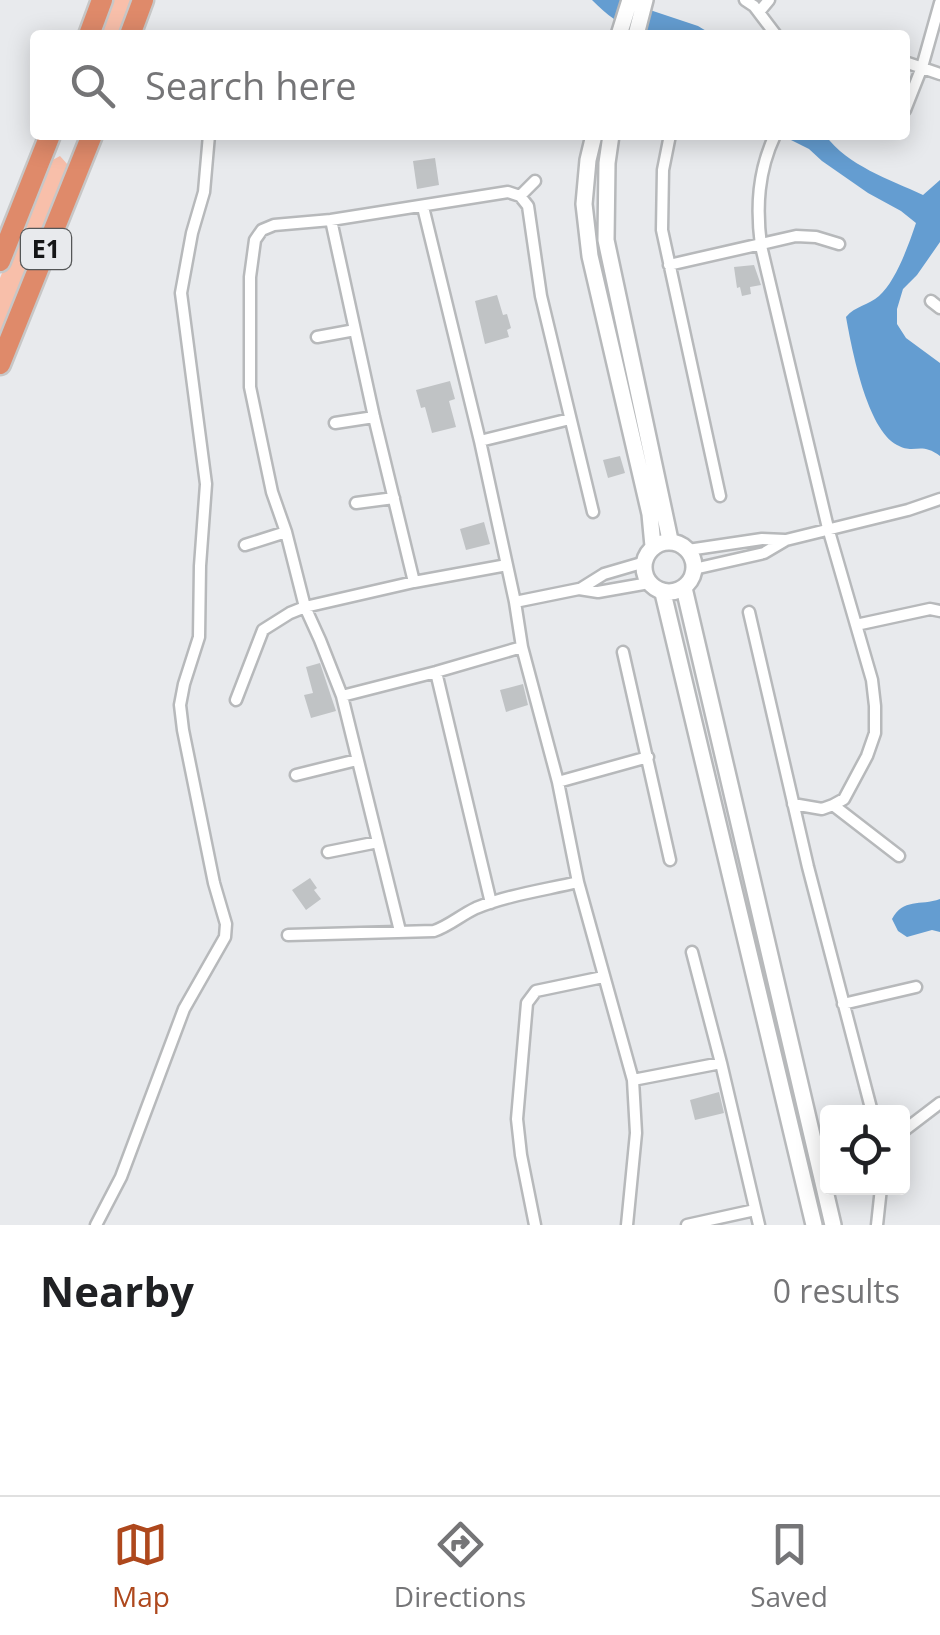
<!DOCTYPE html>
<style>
:root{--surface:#fff;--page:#f6f6f6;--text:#202124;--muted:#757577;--line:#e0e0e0;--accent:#ae481d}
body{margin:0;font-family:"Open Sans",sans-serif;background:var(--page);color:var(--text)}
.controls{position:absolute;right:30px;bottom:30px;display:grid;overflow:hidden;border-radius:10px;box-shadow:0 5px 25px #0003}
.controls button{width:90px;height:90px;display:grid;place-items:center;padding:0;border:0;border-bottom:2px solid var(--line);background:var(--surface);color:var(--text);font:50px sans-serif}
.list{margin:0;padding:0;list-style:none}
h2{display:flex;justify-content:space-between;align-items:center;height:130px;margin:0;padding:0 40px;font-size:42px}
h2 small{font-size:32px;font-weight:400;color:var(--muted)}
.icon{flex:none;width:55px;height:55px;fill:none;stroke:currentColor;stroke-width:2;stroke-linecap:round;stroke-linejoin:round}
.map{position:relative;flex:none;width:940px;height:1225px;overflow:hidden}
.search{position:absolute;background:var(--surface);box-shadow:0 5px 25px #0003;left:30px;right:30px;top:30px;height:110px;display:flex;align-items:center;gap:25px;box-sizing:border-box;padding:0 35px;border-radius:10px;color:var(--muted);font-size:38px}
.sheet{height:270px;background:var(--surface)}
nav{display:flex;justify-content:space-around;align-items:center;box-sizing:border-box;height:140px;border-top:2px solid var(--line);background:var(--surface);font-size:28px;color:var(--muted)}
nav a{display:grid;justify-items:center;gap:5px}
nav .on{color:var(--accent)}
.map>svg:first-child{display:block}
</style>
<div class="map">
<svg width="940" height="1225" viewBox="0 0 940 1225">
<rect width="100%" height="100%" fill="#e8eaed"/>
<path fill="#f8bfaa" d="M110,0H136L122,35H96Z
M60,156L68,165V171L0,343V278L47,163Z"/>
<path fill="#649dd1" d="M592,0H620L698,26L713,35C658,35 633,42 592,0Z
M781,135H825C848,166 889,179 923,195L940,180V242L917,275L903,289L897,309V324L906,338L940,363V456C920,441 915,455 897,445C867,429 852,350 846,317C855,306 869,305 879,296C896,281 909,244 916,223L901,211L868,193L822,161L809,149Z
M940,899V932L932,930L907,937L898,931L892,919C903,898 920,906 940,899Z"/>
<path fill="#c0c3c5" d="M435,158L439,185L417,189L413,161Z
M754,265L761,285L750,287L751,294L742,296L740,287L737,288L734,267Z
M497,295L503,315L507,314L511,328L507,330L509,337L485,344L475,301Z
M450,381L455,399L449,401L456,427L432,433L425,407L421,408L416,390Z
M620,456L625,473L608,478L603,460Z
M484,522L490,544L466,550L460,529Z
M320,663L336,711L311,718L304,695L313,693L306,667Z
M523,684L528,705L506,712L500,690Z
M310,878L317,888L314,890L321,899L306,910L292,890Z
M719,1092L724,1113L695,1120L690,1100Z"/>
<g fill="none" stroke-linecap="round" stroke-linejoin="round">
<defs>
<path id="street" d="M745,0L754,6L776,35
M759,12L769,0
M905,62L940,74
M905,110L922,67L940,3
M670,135L663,170L662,230L720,496
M775,135C758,171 756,207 761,246L828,528L872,680L875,706V733L867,756L844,799L833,805
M520,196L535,181
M423,207L480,441L515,602L522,647L558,782L578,882L633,1080L636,1133L627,1225
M331,220L374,417L414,582
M669,265L796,236L816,237L839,244
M931,301L940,308
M317,337L355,330
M335,423L374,417
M480,441L570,419
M356,503L394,498
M245,545L286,532
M688,550L762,539L785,540
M694,569L764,553L786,540L908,510L940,499
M580,589L604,574L645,562
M515,602L579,589L598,592L649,583
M749,612L808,867L872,1112
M856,625L930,609L940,611
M623,652L670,860
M436,672L491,903
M342,696L436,672L522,647
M236,700L263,630L290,613L305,607L414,582L507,565
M296,775L357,760
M558,782L648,757
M793,804L822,809L833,805L899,856
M328,852L378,842
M400,931L342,696L320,640L305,607L286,532L272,492L250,387V277L255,240L262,230L274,225L331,220L508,192L520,196L528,206L541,296L593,512
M288,935L434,931C449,926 461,915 476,908C508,895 544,890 578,882
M692,952L721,1063L759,1225
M843,1004L916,987
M633,1080L721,1063
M902,1132L940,1103
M96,1225L121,1177L184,1009L225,937L226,924L214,883L183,730L180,705L184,684L199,637L200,566L206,484L181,293L192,233L204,192L209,135
M535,1225L521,1155L517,1119L527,1003L536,991L603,977
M687,1225L755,1210
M877,1225L881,1188"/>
<path id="secondary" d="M619,35L630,0
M636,35L645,0
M594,135L588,160L584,204L590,256L650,514L653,546
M611,135L607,163L606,240L670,540
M644 567a25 25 0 1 1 50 0a25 25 0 1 1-50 0Z
M684,588L833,1225
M663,593L814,1225"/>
<path id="highway" d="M89,35L102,0
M130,35L143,0
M0,261L50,135
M0,364L92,135"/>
</defs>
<use href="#street" stroke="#b7b9bb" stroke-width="15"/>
<use href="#secondary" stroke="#b7b9bb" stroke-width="20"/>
<use href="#highway" stroke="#c7c7c7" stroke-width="25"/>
<use href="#street" stroke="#fff" stroke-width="10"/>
<use href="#secondary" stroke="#fff" stroke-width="15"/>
<use href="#highway" stroke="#df8a6a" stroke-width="20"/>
</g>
<g text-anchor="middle" stroke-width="8" stroke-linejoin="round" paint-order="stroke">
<rect fill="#e8eaed" stroke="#545657" stroke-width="2.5" x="21" y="229" width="50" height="40" rx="8"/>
<g font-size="25" font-weight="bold" fill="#151617">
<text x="46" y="258">E1</text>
</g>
</g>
</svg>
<div class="controls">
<button><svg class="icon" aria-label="locate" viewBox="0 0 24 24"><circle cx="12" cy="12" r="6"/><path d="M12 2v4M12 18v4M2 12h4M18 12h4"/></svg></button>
</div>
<div class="search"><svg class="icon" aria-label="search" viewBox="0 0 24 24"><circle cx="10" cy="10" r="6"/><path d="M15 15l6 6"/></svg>Search here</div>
</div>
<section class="sheet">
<h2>Nearby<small>0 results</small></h2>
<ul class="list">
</ul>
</section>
<nav>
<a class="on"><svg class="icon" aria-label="map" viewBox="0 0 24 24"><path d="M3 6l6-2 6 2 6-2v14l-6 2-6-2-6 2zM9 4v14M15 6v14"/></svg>Map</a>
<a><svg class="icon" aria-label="directions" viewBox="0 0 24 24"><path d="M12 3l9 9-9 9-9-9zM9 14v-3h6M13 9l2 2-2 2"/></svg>Directions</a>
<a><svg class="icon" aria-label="saved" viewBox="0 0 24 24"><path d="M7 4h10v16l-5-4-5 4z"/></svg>Saved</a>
</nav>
